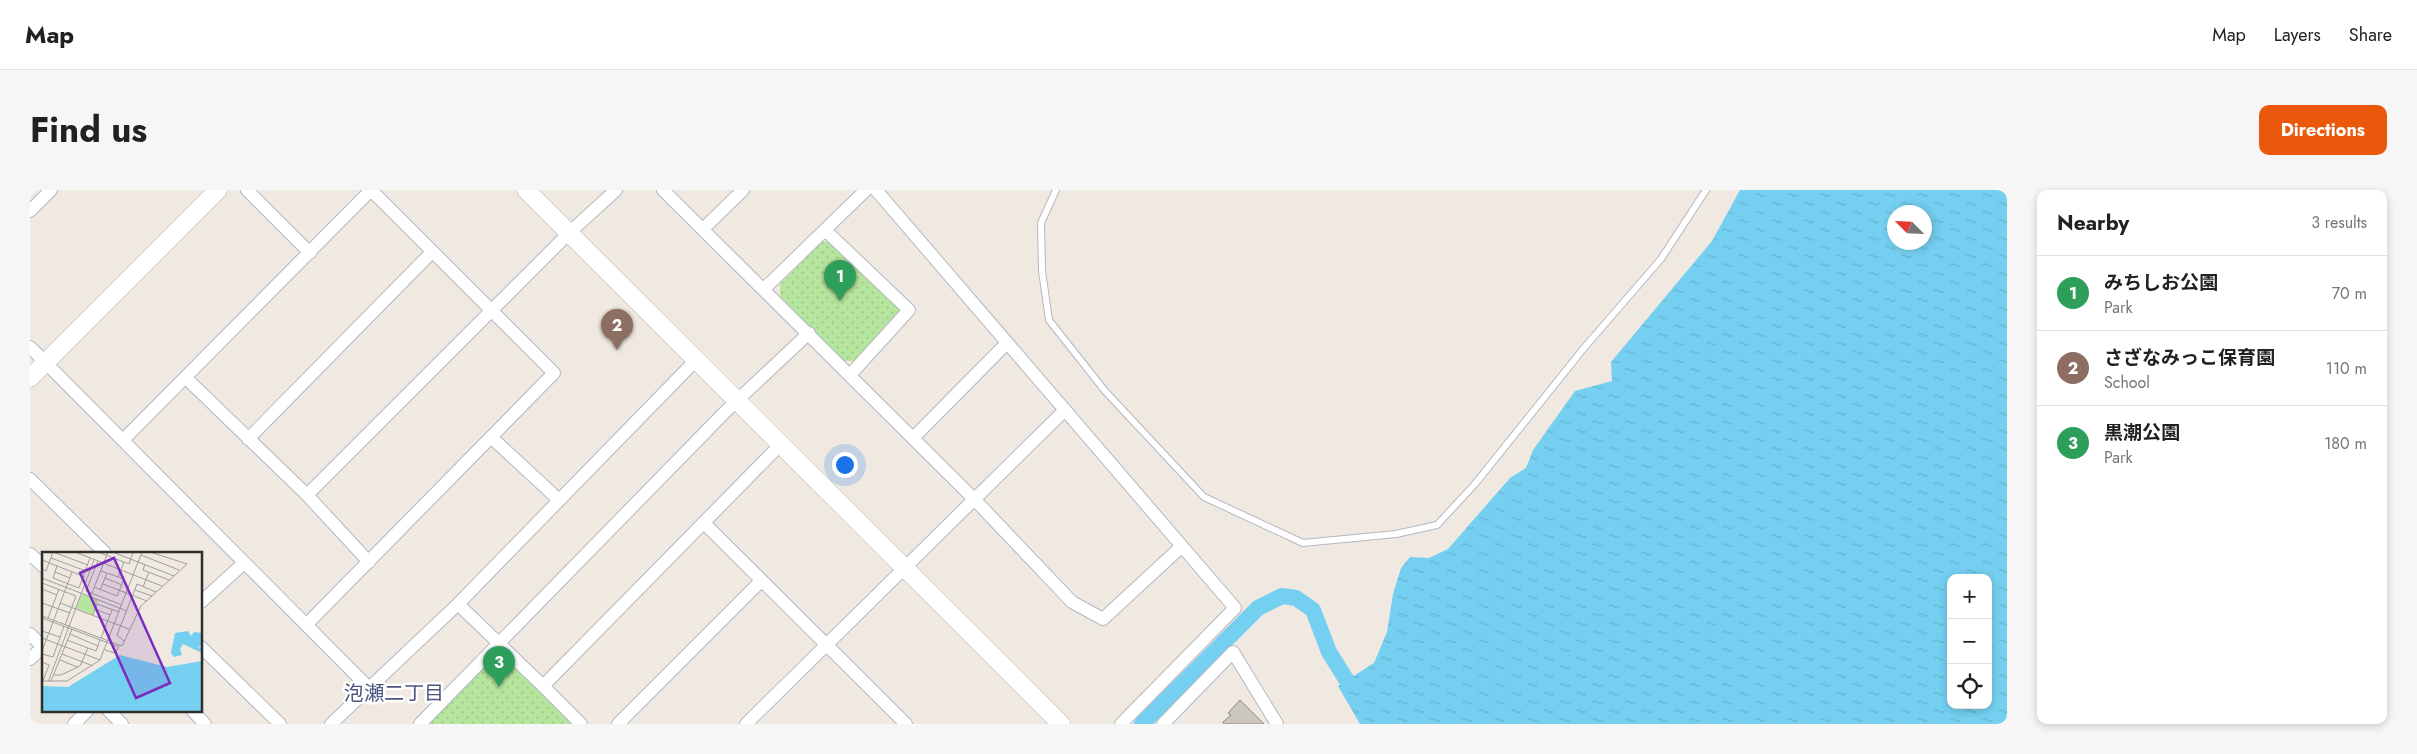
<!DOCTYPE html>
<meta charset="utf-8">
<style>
:root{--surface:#fff;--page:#f6f6f6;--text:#202124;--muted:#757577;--line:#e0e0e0;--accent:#ea580c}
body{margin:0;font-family:Jost,"Noto Sans JP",sans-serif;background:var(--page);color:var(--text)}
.controls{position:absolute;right:15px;bottom:15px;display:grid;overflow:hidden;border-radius:10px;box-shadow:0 2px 8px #0003}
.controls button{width:45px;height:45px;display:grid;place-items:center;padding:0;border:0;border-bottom:1px solid var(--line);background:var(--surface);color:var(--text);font:25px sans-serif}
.compass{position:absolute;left:1857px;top:15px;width:45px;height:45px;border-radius:50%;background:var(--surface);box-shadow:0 2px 8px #0003;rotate:294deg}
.you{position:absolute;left:814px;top:274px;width:18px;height:18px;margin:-12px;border:4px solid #fff;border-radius:50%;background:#1a73e8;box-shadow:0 0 0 8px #1a73e833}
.badge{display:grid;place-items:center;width:32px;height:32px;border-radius:50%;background:var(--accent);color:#fff;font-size:16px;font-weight:700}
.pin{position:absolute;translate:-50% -41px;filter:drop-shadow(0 1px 2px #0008)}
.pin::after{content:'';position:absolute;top:26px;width:18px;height:15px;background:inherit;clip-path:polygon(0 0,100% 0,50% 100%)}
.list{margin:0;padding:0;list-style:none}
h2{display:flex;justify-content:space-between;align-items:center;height:65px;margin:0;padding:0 20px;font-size:21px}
h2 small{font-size:16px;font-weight:400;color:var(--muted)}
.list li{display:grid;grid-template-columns:32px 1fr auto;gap:15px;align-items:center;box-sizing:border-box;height:75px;padding:0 20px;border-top:1px solid var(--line)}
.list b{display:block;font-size:19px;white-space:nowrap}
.list p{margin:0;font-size:16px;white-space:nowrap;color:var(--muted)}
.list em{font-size:16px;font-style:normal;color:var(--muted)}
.icon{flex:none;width:28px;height:28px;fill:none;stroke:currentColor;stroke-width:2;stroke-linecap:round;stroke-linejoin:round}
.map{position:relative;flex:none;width:1977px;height:534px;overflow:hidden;border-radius:10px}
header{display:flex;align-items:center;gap:30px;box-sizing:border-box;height:70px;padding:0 25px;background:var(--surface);border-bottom:1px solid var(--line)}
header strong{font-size:24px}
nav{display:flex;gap:28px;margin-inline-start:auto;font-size:18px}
.intro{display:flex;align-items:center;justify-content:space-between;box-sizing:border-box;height:120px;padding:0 30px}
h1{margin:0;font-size:35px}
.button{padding:12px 22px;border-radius:10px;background:var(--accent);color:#fff;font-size:18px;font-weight:700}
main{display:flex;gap:30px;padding:0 30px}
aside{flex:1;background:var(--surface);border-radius:10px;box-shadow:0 2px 8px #0003}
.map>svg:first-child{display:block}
</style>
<header>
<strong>Map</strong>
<nav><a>Map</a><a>Layers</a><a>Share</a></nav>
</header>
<div class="intro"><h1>Find us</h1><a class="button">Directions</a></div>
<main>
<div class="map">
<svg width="1977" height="534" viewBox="0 0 1977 534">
<defs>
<pattern id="park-dots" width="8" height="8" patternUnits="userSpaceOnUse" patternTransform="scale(1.25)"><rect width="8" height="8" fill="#b6e59e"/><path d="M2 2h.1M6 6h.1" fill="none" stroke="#9dc588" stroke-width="1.8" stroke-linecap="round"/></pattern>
<pattern id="water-ripples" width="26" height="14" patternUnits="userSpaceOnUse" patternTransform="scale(1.25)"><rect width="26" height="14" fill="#75cff0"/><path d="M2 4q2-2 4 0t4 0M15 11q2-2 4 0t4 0" fill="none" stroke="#66b2ce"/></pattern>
</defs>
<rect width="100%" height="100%" fill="#efe9e1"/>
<path fill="url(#park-dots)" d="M801,51L871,116L869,126L826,171H813L750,106V94L792,52Z
M469,460L543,534H396Z"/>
<path fill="url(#water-ripples)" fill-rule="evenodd" d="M1710,0H1977V534H1330L1308,496L1344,473L1357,442L1363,404L1371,378L1380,367L1399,368L1418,359L1480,288L1496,278L1503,260L1545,201L1582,191L1581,172L1682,51ZM1864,22H1894V52H1864ZM1921,388H1958V515H1921Z"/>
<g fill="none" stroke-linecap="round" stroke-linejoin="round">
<path stroke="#75cff0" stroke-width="16" d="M1112,534L1228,418L1252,406L1266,408L1283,420L1299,462L1319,494"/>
</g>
<path fill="#cbc7bf" stroke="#8e8b86" d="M1210,510L1234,534H1194L1193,532L1201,525L1198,523Z"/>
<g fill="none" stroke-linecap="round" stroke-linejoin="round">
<defs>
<path id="lane" d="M1026,0L1011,33L1012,81L1019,130L1075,201L1174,307L1273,353L1366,344L1407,335L1445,294L1554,158L1631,69L1676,0"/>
<path id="street" d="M217,0L280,63
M633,0L944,309L1042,412L1073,429L1152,356
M846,0L1205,418L1091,534
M0,21L21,0
M673,39L713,0
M795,40L879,120L820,185
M734,99L836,0
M0,157L338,497
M156,188L277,305L339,372
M461,247L529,310
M883,248L977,153
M218,249L402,62
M93,250L341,0L524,183L276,435
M0,289L75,363
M277,305L539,43L586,0
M674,333L876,534
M0,364L14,377
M171,412L214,373
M428,414L513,496
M0,444L14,458
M171,457L250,534
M0,469L13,457
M78,520L92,534
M162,520L175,534
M44,534L58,520
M301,534L428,414L666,170
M390,534L697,220L779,143
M551,534L513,496L751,254
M588,534L731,391
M716,534L1035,220
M1133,534L1203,462L1247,534"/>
<path id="secondary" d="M496,0L1031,534
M0,188L188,0"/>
</defs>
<use href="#lane" stroke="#b4b7c1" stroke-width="8"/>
<use href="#street" stroke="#b4b7c1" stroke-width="14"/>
<use href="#secondary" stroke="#b4b7c1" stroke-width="19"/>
<use href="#lane" stroke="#fff" stroke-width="6"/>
<use href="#street" stroke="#fff" stroke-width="12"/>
<use href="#secondary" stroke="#fff" stroke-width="18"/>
</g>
<g text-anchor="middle" stroke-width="5" stroke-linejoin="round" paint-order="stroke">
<g font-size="20" fill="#4d5680" stroke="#fff">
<text x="364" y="510">泡瀬二丁目</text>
</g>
</g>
<g transform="translate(12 362)">
<rect width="160" height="160" fill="#efe9e1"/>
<path d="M40,42L56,48L51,63L34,56Z" fill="#b6e59e"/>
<path d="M146,79L149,84L152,80L159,81L160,94L155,95L160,96V101L141,92L138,97L140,103L132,105L129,101L133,81ZM78,103L125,115L160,109V160H0V134L26,135Z" fill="#75cff0"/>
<path fill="none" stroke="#a29e99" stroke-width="1" d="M33,0L120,34M56,0L87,12L91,0M73,1L132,24M99,3L137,18M9,6L44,19M0,8L43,25M56,9L44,39L80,53M103,12L101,18L127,28M15,14L11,26L37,36L48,6M0,17L4,19L11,0L46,13M13,20L28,26M76,25L82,10M0,26L85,59M63,26L80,33M0,31L34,44L23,73M61,32L105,49M52,35L75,44L82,27L59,19M101,35L107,20M0,37L15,43M58,38L65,21M93,38L110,44M50,41L66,0M0,51L28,61M18,51L87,77M53,57L68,63M51,63L55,52L77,60M0,64L80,94L99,54L145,12L108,0M0,66L77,95L73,101L63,98M6,66L17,37M0,79L18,85M28,82L56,94M0,86L58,108M59,86L70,58M25,88L54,99L58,88M82,89L75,83L95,32L114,40M0,99L30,20M0,102L11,105L22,74M20,102L51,114M18,108L35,115M0,110L7,113L1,129M12,123H19L38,114L46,96M0,129H25L58,108L100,0M9,129L30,77M6,130L52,8"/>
<path fill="#7b2cbf" fill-opacity="0.15" stroke="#7b2cbf" stroke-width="2.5" d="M72,6L128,131L94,146L38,21Z"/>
<rect width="160" height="160" fill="none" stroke="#2e2e2e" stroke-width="2.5"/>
</g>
</svg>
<div class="controls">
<button>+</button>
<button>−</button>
<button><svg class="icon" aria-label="locate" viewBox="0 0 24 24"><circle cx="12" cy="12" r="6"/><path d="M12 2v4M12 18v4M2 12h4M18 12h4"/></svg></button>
</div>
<svg class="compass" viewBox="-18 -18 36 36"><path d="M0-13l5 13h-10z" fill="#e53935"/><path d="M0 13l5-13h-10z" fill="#757577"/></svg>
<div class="you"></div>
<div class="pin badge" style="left:810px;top:111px;background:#2e9e5b">1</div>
<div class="pin badge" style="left:587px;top:160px;background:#8d6e63">2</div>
<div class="pin badge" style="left:469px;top:497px;background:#2e9e5b">3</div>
</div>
<aside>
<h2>Nearby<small>3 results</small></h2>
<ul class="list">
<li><span class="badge" style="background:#2e9e5b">1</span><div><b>みちしお公園</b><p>Park</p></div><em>70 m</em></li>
<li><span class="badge" style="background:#8d6e63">2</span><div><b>さざなみっこ保育園</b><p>School</p></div><em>110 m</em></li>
<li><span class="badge" style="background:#2e9e5b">3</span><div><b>黒潮公園</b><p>Park</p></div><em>180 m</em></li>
</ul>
</aside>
</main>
